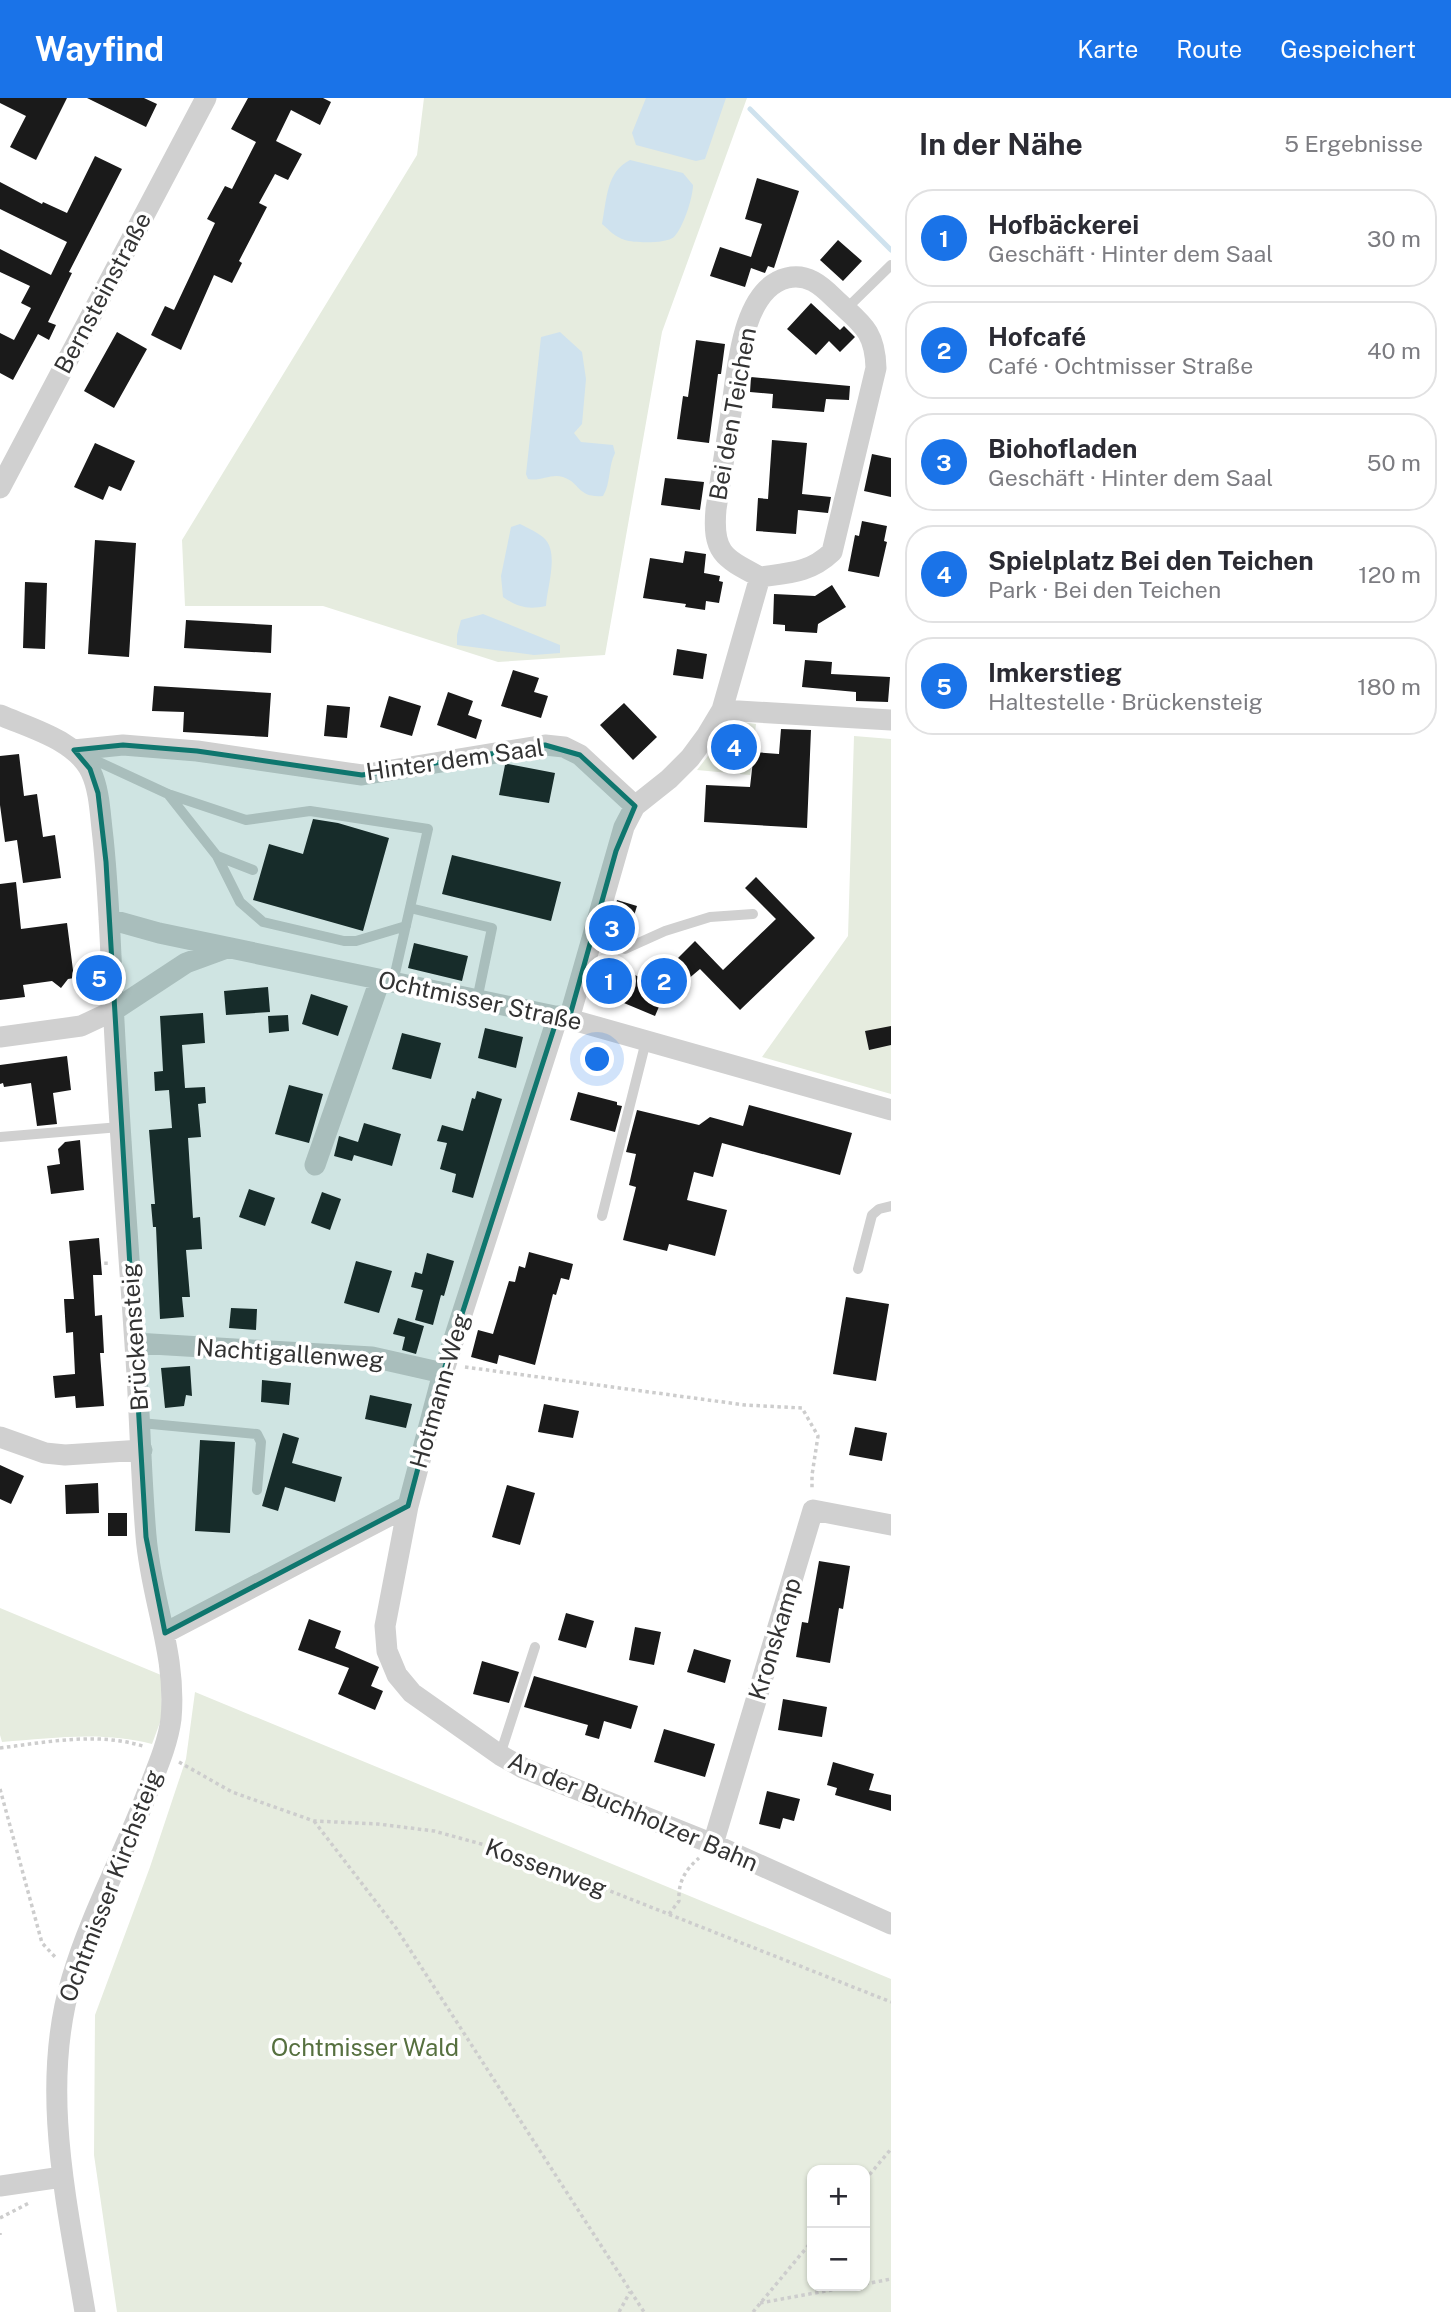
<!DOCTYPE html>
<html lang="de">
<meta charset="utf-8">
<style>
:root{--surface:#fff;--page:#f7f7f7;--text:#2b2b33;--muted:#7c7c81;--line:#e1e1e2;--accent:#1a73e8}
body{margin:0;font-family:"Public Sans",sans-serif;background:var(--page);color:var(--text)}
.controls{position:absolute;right:21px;bottom:21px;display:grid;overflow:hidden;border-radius:14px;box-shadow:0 2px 5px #0004}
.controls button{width:63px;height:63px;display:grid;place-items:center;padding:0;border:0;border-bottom:2px solid var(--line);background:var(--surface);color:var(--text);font:35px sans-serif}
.you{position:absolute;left:598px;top:962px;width:24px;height:24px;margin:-18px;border:5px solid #fff;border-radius:50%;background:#1a73e8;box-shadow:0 0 0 10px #1a73e833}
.badge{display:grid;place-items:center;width:46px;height:46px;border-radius:50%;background:var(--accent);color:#fff;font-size:23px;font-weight:700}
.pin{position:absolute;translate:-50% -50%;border:4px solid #fff;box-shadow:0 2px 7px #0006}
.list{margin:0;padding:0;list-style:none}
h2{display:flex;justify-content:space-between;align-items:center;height:91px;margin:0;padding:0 28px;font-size:30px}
h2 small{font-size:23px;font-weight:400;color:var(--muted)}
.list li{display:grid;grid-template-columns:46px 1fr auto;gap:21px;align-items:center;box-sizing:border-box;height:98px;margin:0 14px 14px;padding:0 14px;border:2px solid var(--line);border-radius:28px}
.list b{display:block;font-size:26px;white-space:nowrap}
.list p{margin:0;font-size:23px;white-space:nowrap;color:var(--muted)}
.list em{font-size:23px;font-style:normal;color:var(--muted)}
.map{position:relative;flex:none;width:891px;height:2214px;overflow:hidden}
header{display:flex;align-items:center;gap:42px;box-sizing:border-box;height:98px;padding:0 35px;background:var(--accent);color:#fff}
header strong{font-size:33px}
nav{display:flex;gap:38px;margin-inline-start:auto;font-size:24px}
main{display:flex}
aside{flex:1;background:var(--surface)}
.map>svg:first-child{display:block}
</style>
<header>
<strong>Wayfind</strong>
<nav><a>Karte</a><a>Route</a><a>Gespeichert</a></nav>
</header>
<main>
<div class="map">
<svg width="891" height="2214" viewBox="0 0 891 2214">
<rect width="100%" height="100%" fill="#fff"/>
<path fill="#e6ecdf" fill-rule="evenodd" d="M424,0H747L662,234L605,557L498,564L323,508H185L182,442L417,57Z
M735,623L756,626L750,677L697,672Z
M854,638L891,641V996L762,959L848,838Z
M0,1510L161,1577L162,1619L152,1646C103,1633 53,1640 2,1644L0,1637Z
M195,1594L891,1881V2214H117L94,2057L95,1917L150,1769L186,1661ZM812,2072H865V2188H812Z"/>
<path fill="#cfe2ee" d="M646,0H726L705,61L696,63L636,47L632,35Z
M630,62L683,75L693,87C693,100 683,130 674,139C666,146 634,145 625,142C615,139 609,132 602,126C607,101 606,74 630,62Z
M560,234L582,254L586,281L582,326L574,335L581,344L613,347L615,355C608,369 611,385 603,398C577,400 581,385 563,379C551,375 540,384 528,381L526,376L541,239Z
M520,426C528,430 539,435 545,441C559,456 547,489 546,508C528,512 517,509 503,499L501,478L511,429Z
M483,516L560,547V555L534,557L457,547V537L461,522Z"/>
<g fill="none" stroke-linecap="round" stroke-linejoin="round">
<path stroke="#cfe2ee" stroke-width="5" d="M750,11L891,152"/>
</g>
<path fill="#1a1a1a" d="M0,0H67L36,62L10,49L26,18L0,5Z
M87,0H144L157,6L146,29Z
M248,0H323L331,4L320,27L291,12L276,43L302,56L288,82L275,76L259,105L267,109L239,163L242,165L232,185L214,177L181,252L151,237L165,208L174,212L215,125L207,121L225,88L232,91L256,44L231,31Z
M95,58L122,71L69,174L72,175L48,224L56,227L49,242L38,236L13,282L0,275V235L14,242L31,210L21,205L30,188L0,174V151L51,177L67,144L0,111V84L42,106L43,104L67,115Z
M757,80L799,93L774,170L768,168L765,175L751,170L745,189L710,178L720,149L751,159L762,126L745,121Z
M838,142L862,163L843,183L820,162Z
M811,205L840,232L844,228L855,239L840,254L829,243L816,257L787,231Z
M117,234L147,251L114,310L84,293Z
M696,242L725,246L721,276H718L709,345L677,341L683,298L688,299Z
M751,279L850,288L849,302L826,301L824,314L772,310L773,296L750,294Z
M772,342L807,345L802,396L831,399L828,415L798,412L796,436L756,433L758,400L768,401Z
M95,345L135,363L121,393L109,388L103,402L74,389Z
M872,356L891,360V399L864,393Z
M665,380L704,384L700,412L661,407Z
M862,423L887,428L884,443L887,444L879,479L848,473L855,437L859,438Z
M95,442L136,445L129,559L88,556Z
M685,453L706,456L704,475L720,478L719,483L723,484L719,505L706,503L705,512L685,509L686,506L643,500L650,460L683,465Z
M25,484L47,485L45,551L23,550Z
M832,487L846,509L818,526L817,535L785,533V527L773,526L774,496L815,498Z
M186,522L272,527L271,555L184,550Z
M677,551L707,556L703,581L673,577Z
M805,562L832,564L831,576L890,579L888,604L856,603V594L802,589Z
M513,572L539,580L534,594L548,598L541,620L501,608Z
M154,588L271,595L268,639L183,634L184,614L152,613Z
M448,594L473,603L468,617L482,622L476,641L437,627Z
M389,598L421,608L412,638L380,629Z
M624,605L657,639L633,662L600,627Z
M327,607L350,609L347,640L324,638Z
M781,631L811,632L807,730L704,724L706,687L750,689L754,654L779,656Z
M19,656L24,698L37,696L43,739L55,737L61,780L23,785L17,742L5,744L0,707V658Z
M508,666L555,675L549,705L499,697L505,667Z
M313,721L338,725L389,740L363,833L253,802L269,746L303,756Z
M452,757L561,784L551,823L442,796Z
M756,779L815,840L740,912L700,871L661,904L655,918L600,895L612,867L653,885L695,843L723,872L776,821L745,790Z
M16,784L21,831L67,825L74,880L68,881L61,890L52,883L23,887L25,899L0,902V786Z
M617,802L637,808L627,840L608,834Z
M414,845L468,858L462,883L408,870Z
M268,889L270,914L226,917L224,893Z
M311,896L348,908L338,938L302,926Z
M203,915L205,945L182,947L185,990L205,989L206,1005L198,1006L201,1039L188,1040L193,1120L200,1119L202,1151L186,1152L190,1199H182L184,1219L160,1221L156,1129H153L151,1106H155L149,1032L172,1030L169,992L155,993L154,974L163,973L160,918Z
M288,917L289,933L269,935L268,918Z
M891,928V947L869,952L865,933Z
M485,930L523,939L516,970L478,960Z
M402,935L441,945L431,981L392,971Z
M67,958L71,992L53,995L57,1026L37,1028L31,985L4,989L3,985L0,986V967Z
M289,987L323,996L309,1045L275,1036Z
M477,993L502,1001L473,1100L452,1094L456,1076L440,1071L447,1045L437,1043L442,1027L463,1033L472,1000L475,1001Z
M578,994L617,1004V1007L622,1008L615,1034L570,1022Z
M749,1007L852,1035L840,1077L722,1045L713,1079L694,1074L687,1102L727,1112L715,1158L669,1146L667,1153L623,1142L636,1089L629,1087L636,1056L626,1054L637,1012L699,1027L710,1019L743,1028Z
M364,1025L401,1036L392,1068L354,1057L352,1063L334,1058L339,1038L358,1044Z
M80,1042L84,1092L51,1096L47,1068L60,1066L58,1051L65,1044Z
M249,1091L275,1100L265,1128L239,1119Z
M322,1094L341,1101L330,1132L311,1125Z
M99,1140L102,1177H93L95,1218L102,1217L104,1255H100L104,1308L76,1310L75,1298L55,1300L53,1278L75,1276L73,1234L66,1235L64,1201H74L69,1143Z
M529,1154L573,1166L569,1182L561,1180L556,1197L553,1196L535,1267L499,1257L497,1266L471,1259L478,1232L493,1236L509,1183L515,1184L519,1168L525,1170Z
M427,1155L454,1163L444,1198L441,1197L433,1227L415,1222L423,1192L411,1189L415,1174L422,1176Z
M356,1163L392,1173L379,1215L344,1205Z
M846,1199L889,1206L876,1283L833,1276Z
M231,1210L257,1211L256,1232L229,1230Z
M398,1220L424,1228L416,1256L402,1252L405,1239L393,1236Z
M190,1268L192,1298L186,1297L184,1308L165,1310L161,1270Z
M262,1282L291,1285L289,1307L261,1304Z
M370,1297L412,1306L406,1330L365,1321Z
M544,1306L579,1313L573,1340L538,1334Z
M855,1329L887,1335L882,1363L849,1357Z
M283,1335L299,1340L292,1365L342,1379L335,1404L285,1389L278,1413L262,1408Z
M200,1342L235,1344L230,1435L195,1433Z
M0,1367L24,1378L11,1406L0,1401Z
M98,1385L99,1415L66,1416L65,1387Z
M507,1387L535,1395L520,1447L492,1439Z
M108,1415H127V1438H108Z
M819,1463L850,1468L843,1511L839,1510L830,1565L796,1559L802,1524L808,1525Z
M566,1515L594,1523L586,1550L558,1542Z
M309,1521L341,1533L335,1550L379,1569L371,1588L383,1593L375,1612L338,1596L349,1570L298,1552Z
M635,1529L661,1534L654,1567L629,1562Z
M694,1551L731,1562L725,1585L687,1574Z
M482,1563L519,1574L509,1605L473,1596Z
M534,1578L638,1608L631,1631L604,1623L599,1641L585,1637L588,1627L524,1609Z
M783,1601L827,1609L822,1639L778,1632Z
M664,1631L715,1646L705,1679L654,1664Z
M833,1664L874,1676L869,1692L891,1697V1713L835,1697L837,1690L827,1687Z
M767,1693L800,1701L794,1723L783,1720L780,1731L759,1726Z"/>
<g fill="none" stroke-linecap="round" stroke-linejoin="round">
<path stroke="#cdcdcd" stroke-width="3.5" stroke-dasharray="3.5 3.5" stroke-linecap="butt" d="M106,1167V1160
M465,1269L745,1307L802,1310L818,1338L812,1377V1392
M0,1650C48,1644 96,1634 143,1648
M179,1664L232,1694L314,1723L378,1726L434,1733L514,1755L891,1904
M0,1691L42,1845L57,1861
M314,1723L396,1830L644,2214
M669,1816L679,1803C678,1784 685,1772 699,1760
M865,2082L891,2051
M0,2120L29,2105
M0,2135V2137
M865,2186L891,2181
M760,2205L853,2188
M619,2214L630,2194
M753,2214L812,2143"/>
<path stroke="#d0d0d0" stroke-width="10" d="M846,211L891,167
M86,658L168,696L246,722L310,713L428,731L393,884
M168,696L217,758L253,772
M217,758L240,804L263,824L344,843H356L406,828
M410,810L492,830L477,902
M591,843L625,851L665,833L710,819L753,816
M0,1039L120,1029
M602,1118L646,943
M858,1171L872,1117L879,1111L891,1108
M141,1325L257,1336L261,1344L257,1392
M500,1657L535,1549"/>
<path stroke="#d0d0d0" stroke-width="21" d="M0,390L206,0
M722,612L891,622
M0,617C30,630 76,642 91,674C99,691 100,713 102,731C107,773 109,815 111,858C116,992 127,1127 136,1261C140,1320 141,1380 146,1438C151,1502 177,1556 171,1621C168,1645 157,1670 148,1693C124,1756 91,1816 72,1880C39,1989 67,2105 85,2214
M74,652L123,647L197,653L362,677L545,647L564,649L580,657L635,708
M109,821L159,835L569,921L891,1012
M569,921L624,729L635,708L669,681L690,660L707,637L722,612L760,479C789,475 810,475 832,454L876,270C875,231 860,225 834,200C821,187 807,175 787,180C741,191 737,275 731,315C726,347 721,379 716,411C712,455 724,460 760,479
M0,939L81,928L113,913L186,865L227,850
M315,1067L380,882
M135,1245L372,1259L443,1275
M0,1339L45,1355L65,1357L142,1352
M408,1408L385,1528L387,1553L397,1577L412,1595L500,1657L523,1670L713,1746L891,1826
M165,1535L408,1408L443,1275L558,918
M713,1746L813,1412L891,1427
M0,2088L62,2079"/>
</g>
<path fill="#0f766e" fill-opacity="0.2" stroke="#0f766e" stroke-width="5" stroke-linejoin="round" d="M123,647L197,653L362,677L545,647L580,657L635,708L616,753L569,921L558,918L443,1275L408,1408L165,1535L146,1439L106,764L98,695L90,671L74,652Z"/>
<g text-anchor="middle" stroke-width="7" stroke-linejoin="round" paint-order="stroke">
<g font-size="24" fill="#333" stroke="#fff">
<text transform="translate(103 195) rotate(-62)" y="8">Bernsteinstraße</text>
<text transform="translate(733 316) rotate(-80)" y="8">Bei den Teichen</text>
<text transform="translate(455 662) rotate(-8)" y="8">Hinter dem Saal</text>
<text transform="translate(480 903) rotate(12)" y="8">Ochtmisser Straße</text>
<text transform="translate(135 1239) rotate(-94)" y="8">Brückensteig</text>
<text transform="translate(290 1256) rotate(4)" y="8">Nachtigallenweg</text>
<text transform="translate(440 1293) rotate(-74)" y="8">Hotmann-Weg</text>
<text transform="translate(775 1541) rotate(-73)" y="8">Kronskamp</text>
<text transform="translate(633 1714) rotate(23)" y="8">An der Buchholzer Bahn</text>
<text transform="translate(546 1770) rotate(20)" y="8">Kossenweg</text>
<text transform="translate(111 1788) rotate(-69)" y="8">Ochtmisser Kirchsteig</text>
</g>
<g font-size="24" fill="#56703f" stroke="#fff">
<text x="365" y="1958">Ochtmisser Wald</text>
</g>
</g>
</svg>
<div class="controls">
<button>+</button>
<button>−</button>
</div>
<div class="you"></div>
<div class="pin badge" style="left:609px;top:883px">1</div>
<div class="pin badge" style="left:664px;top:883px">2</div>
<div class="pin badge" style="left:612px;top:830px">3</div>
<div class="pin badge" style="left:734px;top:649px">4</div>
<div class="pin badge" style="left:99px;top:880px">5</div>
</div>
<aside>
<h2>In der Nähe<small>5 Ergebnisse</small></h2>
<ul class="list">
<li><span class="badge">1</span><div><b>Hofbäckerei</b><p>Geschäft · Hinter dem Saal</p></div><em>30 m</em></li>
<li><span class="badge">2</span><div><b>Hofcafé</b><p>Café · Ochtmisser Straße</p></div><em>40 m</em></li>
<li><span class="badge">3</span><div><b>Biohofladen</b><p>Geschäft · Hinter dem Saal</p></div><em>50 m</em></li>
<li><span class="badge">4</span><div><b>Spielplatz Bei den Teichen</b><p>Park · Bei den Teichen</p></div><em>120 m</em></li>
<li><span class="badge">5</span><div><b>Imkerstieg</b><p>Haltestelle · Brückensteig</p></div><em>180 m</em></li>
</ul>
</aside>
</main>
